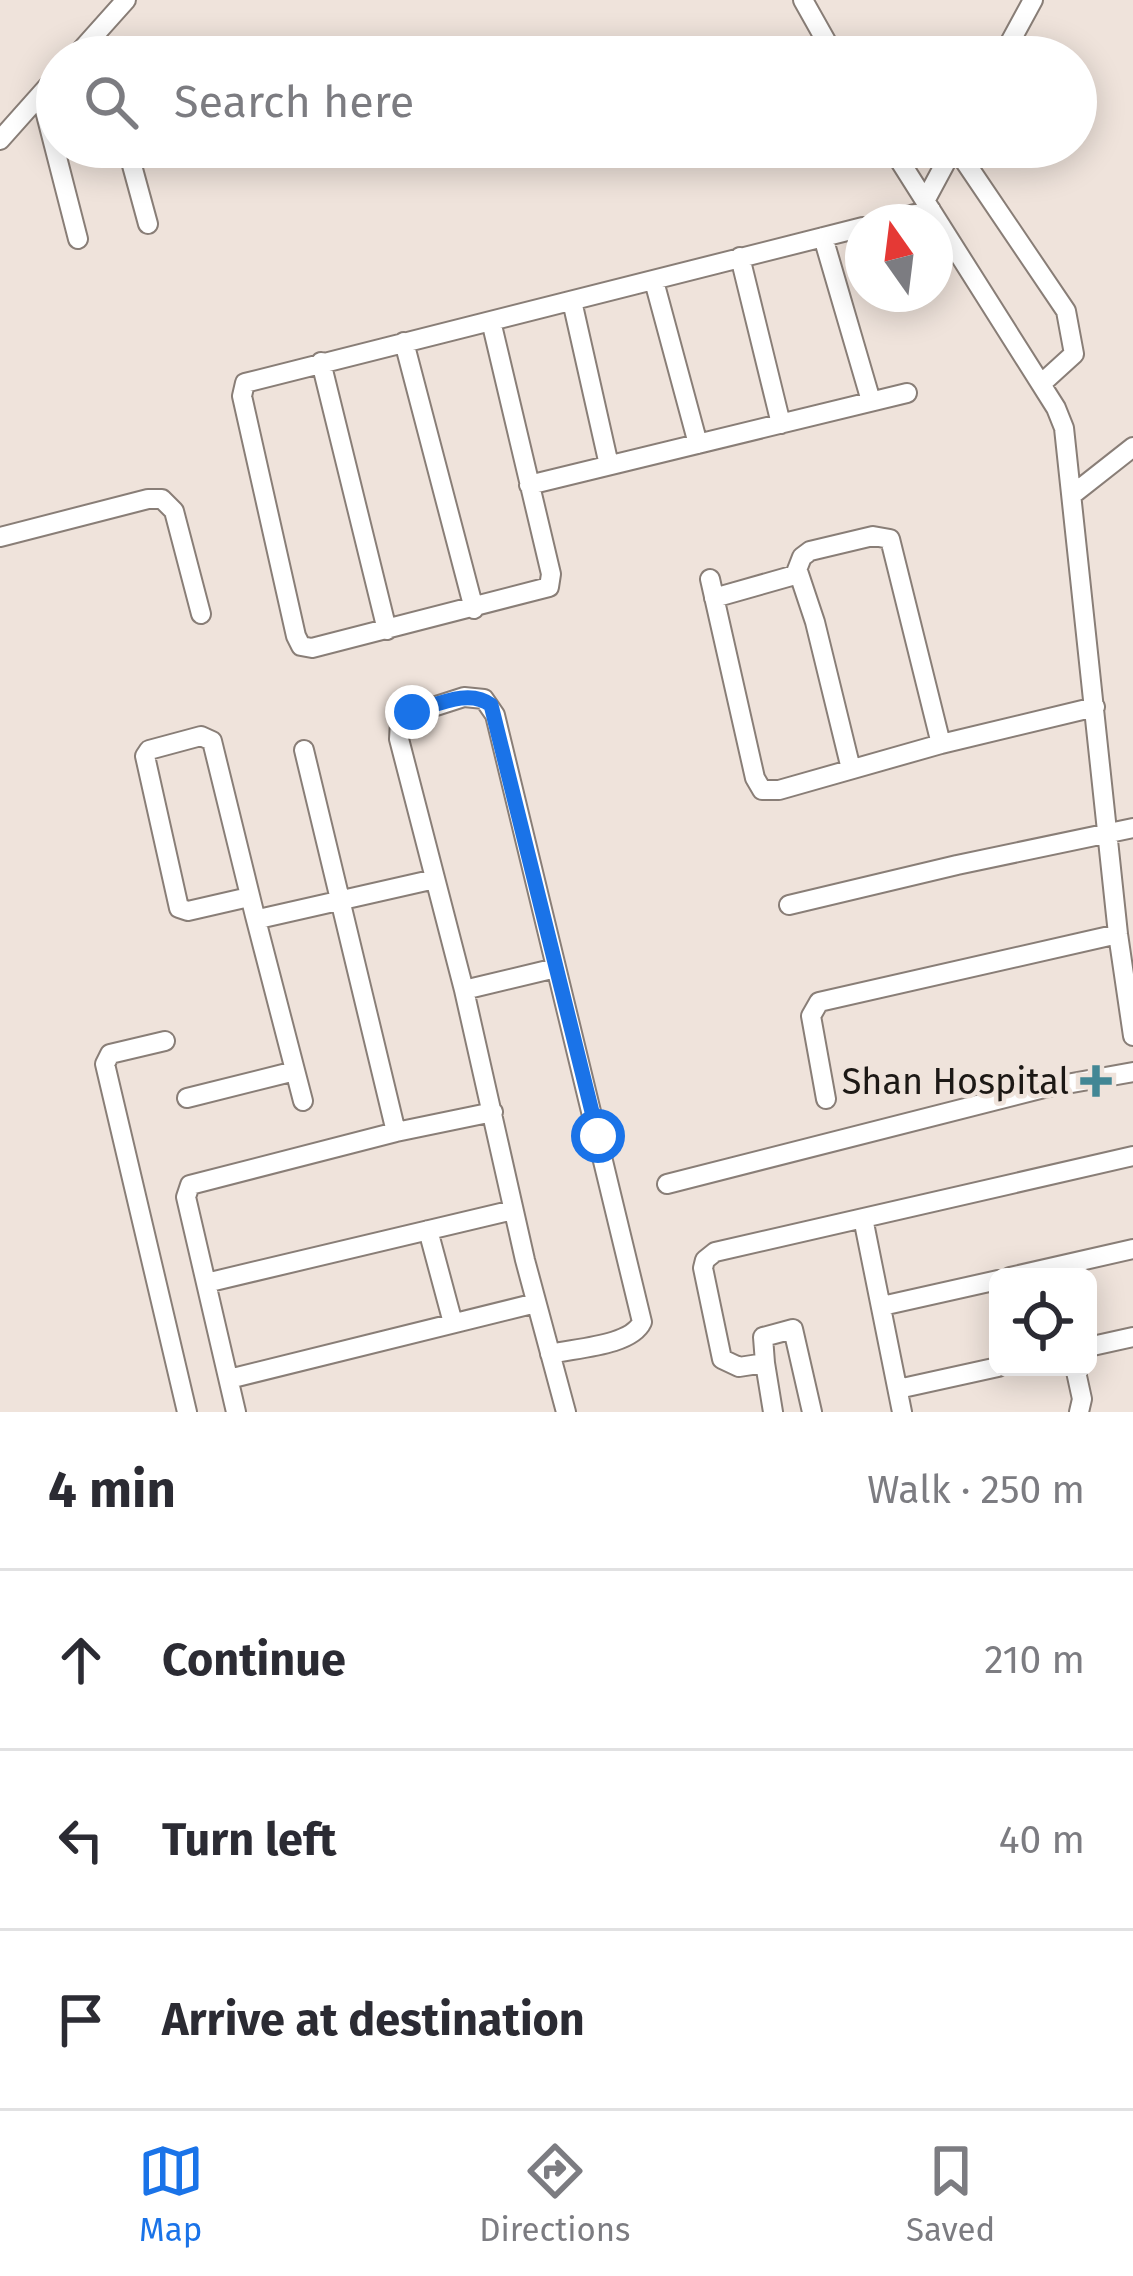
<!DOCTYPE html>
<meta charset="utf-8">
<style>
:root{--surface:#fff;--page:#f2f2f3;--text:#2b2b33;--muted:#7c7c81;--line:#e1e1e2;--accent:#1a73e8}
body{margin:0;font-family:"Fira Sans",sans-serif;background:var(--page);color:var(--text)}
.controls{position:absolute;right:36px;bottom:36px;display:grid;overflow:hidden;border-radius:18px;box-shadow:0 6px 30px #0003}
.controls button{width:108px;height:108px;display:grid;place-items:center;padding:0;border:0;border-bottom:3px solid var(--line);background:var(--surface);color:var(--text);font:60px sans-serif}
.compass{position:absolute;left:845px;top:204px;width:108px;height:108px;border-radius:50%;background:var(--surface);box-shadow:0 6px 30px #0003;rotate:346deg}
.stop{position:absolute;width:36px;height:36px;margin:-27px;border:9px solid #1a73e8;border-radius:50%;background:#fff}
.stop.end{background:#1a73e8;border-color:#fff;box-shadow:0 3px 12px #0008}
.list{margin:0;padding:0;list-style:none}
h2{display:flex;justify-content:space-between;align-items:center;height:156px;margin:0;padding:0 48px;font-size:51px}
h2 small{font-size:39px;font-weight:400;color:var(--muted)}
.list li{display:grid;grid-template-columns:78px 1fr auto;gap:36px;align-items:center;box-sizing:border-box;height:180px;padding:0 48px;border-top:3px solid var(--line)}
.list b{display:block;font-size:45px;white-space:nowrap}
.list em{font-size:39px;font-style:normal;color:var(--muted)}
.icon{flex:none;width:66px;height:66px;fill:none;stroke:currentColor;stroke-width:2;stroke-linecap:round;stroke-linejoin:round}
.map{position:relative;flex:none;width:1133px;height:1412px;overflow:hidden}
.search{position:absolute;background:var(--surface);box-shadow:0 6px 30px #0003;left:36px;right:36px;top:36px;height:132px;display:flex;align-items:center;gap:30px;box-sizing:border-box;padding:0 42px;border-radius:66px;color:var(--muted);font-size:45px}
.sheet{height:696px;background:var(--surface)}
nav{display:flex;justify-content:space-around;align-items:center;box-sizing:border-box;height:168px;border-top:3px solid var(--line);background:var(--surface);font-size:33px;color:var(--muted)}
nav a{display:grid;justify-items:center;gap:6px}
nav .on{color:var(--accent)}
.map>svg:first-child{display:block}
</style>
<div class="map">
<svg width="1133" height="1412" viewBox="0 0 1133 1412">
<rect width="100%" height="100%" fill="#efe3db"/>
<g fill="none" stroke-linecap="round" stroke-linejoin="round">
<defs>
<path id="minor" d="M803,0L835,57
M75,57L126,0
M1002,57L1033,0
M41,95L78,239
M0,140L57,76
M127,147L148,224
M891,147L1056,408L1064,428L1118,934L1133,1036
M955,147L1066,311L1074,354L1041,384
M925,201L954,147
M883,222L931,210
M823,237L871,401
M740,257L781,424
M654,281L698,444
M572,301L609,465
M491,321L551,574L549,587L312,648L301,646L296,636L242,396L245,383L863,227
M404,342L474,609
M321,362L387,630
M529,485L907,393
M1072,495L1133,447
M0,537L148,499H162L174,511L201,614
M798,571L815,622L851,769
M710,579L755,778L762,790H779L941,744L1095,707
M714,598L795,575L802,557L810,551L873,536L890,539L941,744
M304,750L396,1132
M249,897L188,911L179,908L145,756L149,750L201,736L212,741L255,916L263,918L435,879
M789,905L957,865L1133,828
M255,916L303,1101
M464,990L556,968
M165,1041L110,1054L105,1064L187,1412
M187,1098L295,1071
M826,1099L811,1016L819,1002L1118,934
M667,1184L1044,1088L1133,1072
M863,1218L902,1412
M428,1230L453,1323
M1010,1277L1133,1249
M206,1283L513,1210
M882,1306L998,1280
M1088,1347L1133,1337
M550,1354C575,1348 631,1346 642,1322L495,715L484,699L464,697L405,716L400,722L399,739L464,990L525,1260C538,1310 552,1361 566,1412
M765,1363L763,1337L793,1329L812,1412
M1075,1367L1082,1399L1079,1412
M229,1379L536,1303
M898,1389L998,1367
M236,1412L186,1197L190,1185L396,1132L493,1112
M773,1412L765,1363L739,1367L722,1359L703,1268L705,1260L715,1252L1133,1156"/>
</defs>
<use href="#minor" stroke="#897e77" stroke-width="22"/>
<use href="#minor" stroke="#fff" stroke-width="18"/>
</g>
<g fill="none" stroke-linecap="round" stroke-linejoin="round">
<path stroke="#1a73e8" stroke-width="15" d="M412,712C437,705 469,688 491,705L598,1136"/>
</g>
<path fill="#428795" stroke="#efe3db" stroke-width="4.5" d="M1090 1063h12v12h12v12h-12v12h-12v-12h-12v-12h12z"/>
<g text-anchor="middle" stroke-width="9" stroke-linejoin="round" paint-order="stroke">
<g font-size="36" fill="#1c1815" stroke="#efe3db" text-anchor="end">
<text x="1069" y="1094">Shan Hospital</text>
</g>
</g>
</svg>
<div class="controls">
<button><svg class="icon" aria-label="locate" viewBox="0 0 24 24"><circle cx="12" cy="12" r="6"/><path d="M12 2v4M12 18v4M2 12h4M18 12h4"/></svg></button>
</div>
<svg class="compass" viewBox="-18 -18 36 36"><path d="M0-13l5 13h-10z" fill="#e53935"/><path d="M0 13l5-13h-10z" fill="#7c7c81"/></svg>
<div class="stop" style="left:598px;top:1136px"></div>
<div class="stop end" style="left:412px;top:712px"></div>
<div class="search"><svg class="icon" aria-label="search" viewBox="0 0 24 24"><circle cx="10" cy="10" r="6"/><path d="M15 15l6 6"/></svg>Search here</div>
</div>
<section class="sheet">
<h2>4 min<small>Walk · 250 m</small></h2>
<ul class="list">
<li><svg class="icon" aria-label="ahead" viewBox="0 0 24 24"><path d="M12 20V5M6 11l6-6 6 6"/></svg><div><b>Continue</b></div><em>210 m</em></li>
<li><svg class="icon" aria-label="left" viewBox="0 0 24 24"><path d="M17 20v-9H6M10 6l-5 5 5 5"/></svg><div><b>Turn left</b></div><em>40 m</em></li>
<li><svg class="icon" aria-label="arrive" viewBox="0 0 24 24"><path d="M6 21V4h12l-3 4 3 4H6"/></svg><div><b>Arrive at destination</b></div></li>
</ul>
</section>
<nav>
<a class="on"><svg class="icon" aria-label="map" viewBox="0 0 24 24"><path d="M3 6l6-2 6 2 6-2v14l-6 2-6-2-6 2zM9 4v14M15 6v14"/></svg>Map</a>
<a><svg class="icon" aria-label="directions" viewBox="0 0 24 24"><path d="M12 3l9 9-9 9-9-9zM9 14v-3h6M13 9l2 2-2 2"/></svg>Directions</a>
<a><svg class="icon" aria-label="saved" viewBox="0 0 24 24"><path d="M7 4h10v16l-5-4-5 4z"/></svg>Saved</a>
</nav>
